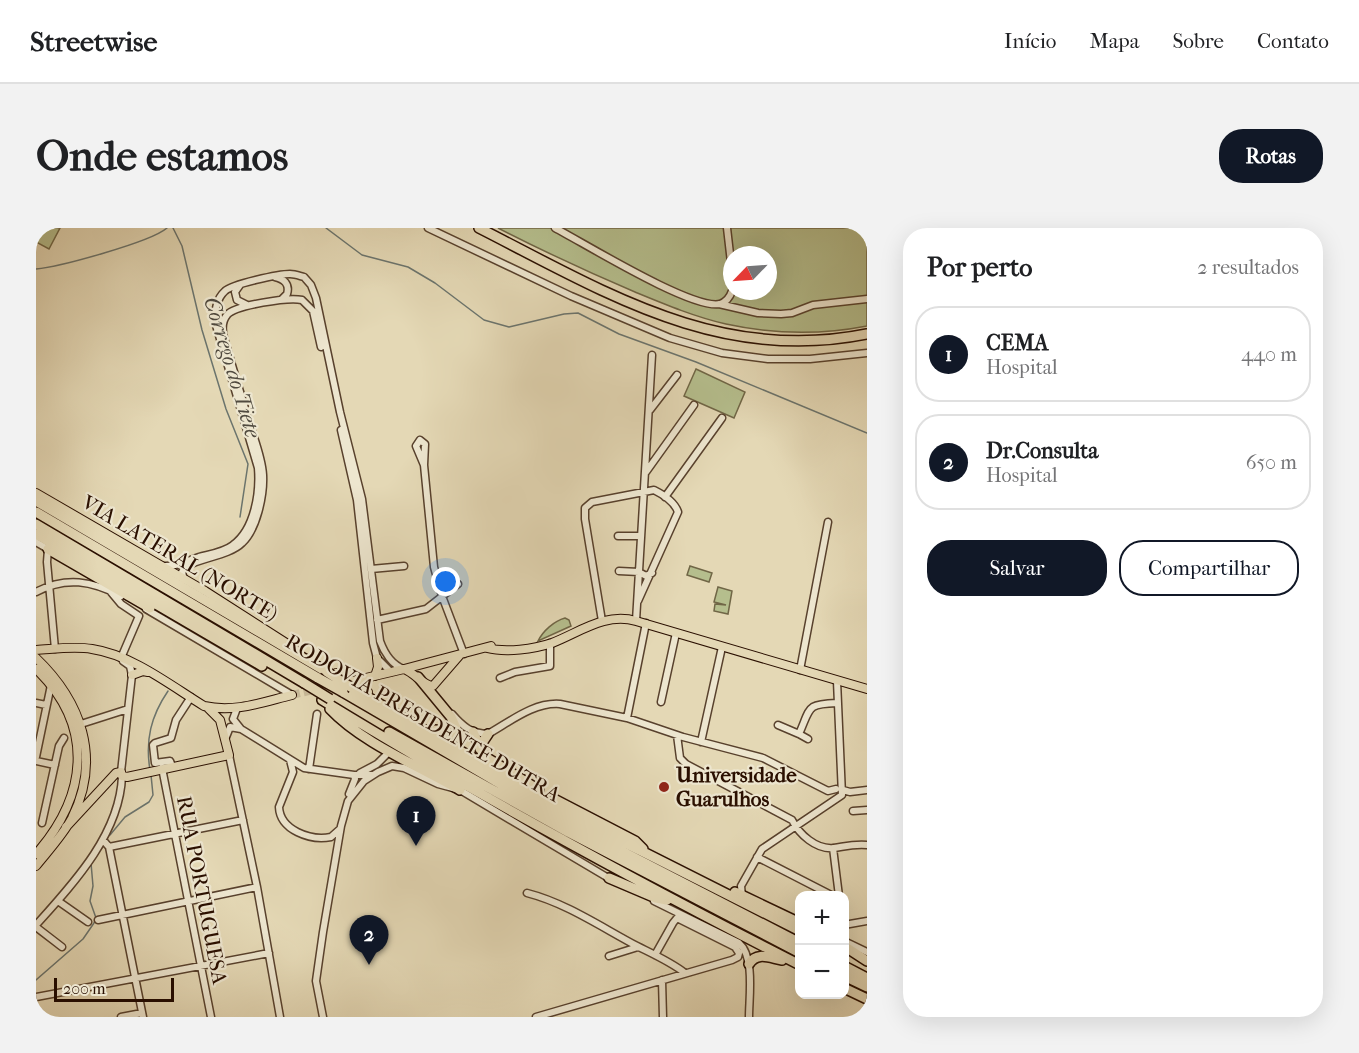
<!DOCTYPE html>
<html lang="pt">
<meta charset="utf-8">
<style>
:root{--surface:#fff;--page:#f2f2f2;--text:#202124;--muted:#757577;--line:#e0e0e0;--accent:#111827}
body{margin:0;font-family:"IM FELL French Canon",serif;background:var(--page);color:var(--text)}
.controls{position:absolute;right:18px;bottom:18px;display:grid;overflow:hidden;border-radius:12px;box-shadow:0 6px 24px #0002}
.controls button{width:54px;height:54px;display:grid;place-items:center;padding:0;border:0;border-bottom:2px solid var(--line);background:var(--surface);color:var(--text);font:30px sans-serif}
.compass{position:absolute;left:687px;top:18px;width:54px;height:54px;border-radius:50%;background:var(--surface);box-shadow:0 6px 24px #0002;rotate:245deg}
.scale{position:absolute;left:18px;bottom:15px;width:120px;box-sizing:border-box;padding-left:6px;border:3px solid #2a0f00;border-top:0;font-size:16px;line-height:21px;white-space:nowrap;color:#2a0f00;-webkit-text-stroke:4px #ede6cf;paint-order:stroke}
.you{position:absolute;left:410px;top:354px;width:21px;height:21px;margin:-15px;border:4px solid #fff;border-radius:50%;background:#1a73e8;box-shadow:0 0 0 9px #1a73e833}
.badge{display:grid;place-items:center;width:39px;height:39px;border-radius:50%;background:var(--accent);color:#fff;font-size:20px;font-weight:700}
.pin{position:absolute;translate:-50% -50px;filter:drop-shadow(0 2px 3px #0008)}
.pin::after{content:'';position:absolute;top:32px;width:21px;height:18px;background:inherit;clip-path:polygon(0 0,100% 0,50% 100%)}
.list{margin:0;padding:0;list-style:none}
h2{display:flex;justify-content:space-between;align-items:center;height:78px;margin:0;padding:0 24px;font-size:26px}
h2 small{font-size:20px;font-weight:400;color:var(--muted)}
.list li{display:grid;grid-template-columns:39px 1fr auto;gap:18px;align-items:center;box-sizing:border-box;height:96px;margin:0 12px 12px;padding:0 12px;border:2px solid var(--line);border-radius:24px}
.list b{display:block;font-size:22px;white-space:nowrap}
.list p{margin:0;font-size:20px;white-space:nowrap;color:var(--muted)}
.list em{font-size:20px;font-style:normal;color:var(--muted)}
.actions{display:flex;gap:12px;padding:18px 24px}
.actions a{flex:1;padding:14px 0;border:2px solid var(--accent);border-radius:24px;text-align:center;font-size:21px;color:var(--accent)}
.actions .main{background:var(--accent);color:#fff}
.map{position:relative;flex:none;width:831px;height:789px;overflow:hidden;border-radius:24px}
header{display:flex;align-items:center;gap:36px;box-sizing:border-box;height:84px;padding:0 30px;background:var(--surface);border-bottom:2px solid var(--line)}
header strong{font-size:28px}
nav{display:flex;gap:33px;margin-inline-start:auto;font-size:21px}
.intro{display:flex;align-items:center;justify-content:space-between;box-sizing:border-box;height:144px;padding:0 36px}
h1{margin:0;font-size:42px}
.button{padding:15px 27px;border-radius:24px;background:var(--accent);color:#fff;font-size:21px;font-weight:700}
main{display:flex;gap:36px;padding:0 36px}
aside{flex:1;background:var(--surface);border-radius:24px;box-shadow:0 6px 24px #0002}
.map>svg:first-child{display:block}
</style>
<header>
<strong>Streetwise</strong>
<nav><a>Início</a><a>Mapa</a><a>Sobre</a><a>Contato</a></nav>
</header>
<div class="intro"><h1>Onde estamos</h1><a class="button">Rotas</a></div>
<main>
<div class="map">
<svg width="831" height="789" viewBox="0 0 831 789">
<rect width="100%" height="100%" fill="#e4d8b5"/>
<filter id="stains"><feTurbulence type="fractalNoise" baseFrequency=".00333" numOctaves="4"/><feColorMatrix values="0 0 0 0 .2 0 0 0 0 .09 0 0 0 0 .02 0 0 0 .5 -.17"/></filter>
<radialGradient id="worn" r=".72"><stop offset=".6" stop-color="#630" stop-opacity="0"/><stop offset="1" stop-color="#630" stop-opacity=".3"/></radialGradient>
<path fill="#b5be8d" stroke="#706646" stroke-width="1.5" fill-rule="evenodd" d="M0,0H24L13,21L0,14Z
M462,0H831V98C785,107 736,106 690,96C659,89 628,76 599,64C552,44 507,23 462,0ZM696,27H732V63H696Z
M660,141L709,164L698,190L648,168Z
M654,338L676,345L673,354L651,347Z
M682,359L696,363L692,386L678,383L679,376L690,377L678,374Z
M529,390L533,392L535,398L502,413C507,403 518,393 529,390Z"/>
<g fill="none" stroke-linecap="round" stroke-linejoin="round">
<path stroke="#6b746d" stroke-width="1.5" d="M137,0L146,18L166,102L190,181L212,236L204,289
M290,0L326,27L372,39L399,55L448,92L473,99L528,86L542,85L583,106L660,134L831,205
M0,41C23,39 115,14 131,0
M114,542C109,512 115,488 132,463
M74,607L89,589L113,574L117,567L115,547
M59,629L67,618
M0,752L47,711L58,695L60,690L54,673L57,658L55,635"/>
<path stroke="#c8ba9a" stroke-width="8" stroke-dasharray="8 4" stroke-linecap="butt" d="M256,467L299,457"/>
<defs>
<path id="minor" d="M392,0L535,68L634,110L686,125L732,131H774L831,125
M519,0C548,15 656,82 684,76C690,74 694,69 696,63
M691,0L696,43
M239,49C248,51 254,56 251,66L246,71
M204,57L199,64L201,72L211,77
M683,76L722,85L745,86L756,85L777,77L831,71
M614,182L641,147
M305,202L321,272L337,415L341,430L355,444
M388,237L380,218L384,212L389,216L388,237L398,339L406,368L428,426
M610,244L658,177
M629,269L686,190
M582,308H605
M0,314L12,321L11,334L19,421
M127,338C140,339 151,333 163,329C174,326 188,324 197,317C219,301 224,264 222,240L179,94C179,83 180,71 189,63C196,56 243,46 254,46C259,46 264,48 268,49L275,57L280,70L304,184L326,271L344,413C348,424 356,437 368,441
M335,341L368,338
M583,343L603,344L610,348L616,345
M148,352L146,344C153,330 191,330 206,315C221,301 228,267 227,247C226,229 218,211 213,194C205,166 196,138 188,110C186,102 185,94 191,87C199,77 253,69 266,72L277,83L285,119
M0,364C30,348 56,353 85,368
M75,364L85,376L103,388L85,430
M110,381L256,467
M341,392L390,381L422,356
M566,393L549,291V280L556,274L618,262C628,267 639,275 642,284L602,373
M600,393L616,127
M764,442L792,294
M464,450L479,444L514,438V415
M625,474L640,405
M0,475L10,477
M200,483L197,491L205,501L268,540L318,547H336
M416,486C427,499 435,505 452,506C475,493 498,474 524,476L591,490L647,509L727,530L792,563L800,561
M591,490L610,395
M45,496L92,481
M742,497L763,506C775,479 770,476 801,475
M763,506L772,511
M641,507L644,530L650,536L756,592C763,606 780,622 798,620C811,618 817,616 831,617
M190,509L194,499L205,501
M665,514L686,419
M193,527L221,659L244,789
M0,529L15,457
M254,532L257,544L243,579C244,602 274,613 295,609L304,601
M0,533L19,537
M136,538L134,533L119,535L117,517L119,515L135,510L140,492L155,469
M126,540L175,789
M273,541L281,486
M85,544L96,447L94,438L87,433
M324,545L341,536L350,527
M807,562L814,564L831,562
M313,566L319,551L318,547
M817,583L831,582
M6,595L23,518L28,510
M67,612L73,619L107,789
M73,619L207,592
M797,620L803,668
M721,629L797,668
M491,665C530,675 565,699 601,718C617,726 635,734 649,745
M706,668L705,658L726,621L806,567L801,453
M22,673L52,694
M618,673L703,715C719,729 713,769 713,789
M62,692L221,659
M0,697C37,656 84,606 86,548
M808,697L831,693
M0,699L26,719
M808,713L831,724
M573,728L602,719
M626,752L627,789
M0,769L233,725
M85,789L106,785
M287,789L280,753L287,704L305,598L312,573L328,553L342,544L356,538L368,540L402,556L424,562L574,651
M500,789L696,732L702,729L703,725L699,719L641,690L637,695L619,727"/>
<path id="major" d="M0,265L169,363L258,420
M451,420C470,425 498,421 516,415C544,404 570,384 600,393L831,461
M0,422C18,421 38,418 56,421C96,427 134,457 168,478C199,485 227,474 256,467
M0,430C45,473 66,530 36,590C27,607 12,623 0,638
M0,441C59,498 52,567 0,626
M368,441C379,445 386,457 397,458L423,428
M300,445L332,464
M96,447L107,443L112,444
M339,448L342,439L341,430
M317,453L368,441L455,418
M30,599L80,545L85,544L86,548L91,549L193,527L184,492L172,480"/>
<path id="highway" d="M443,0C569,64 683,136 831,106
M0,273L291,444
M0,284L282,450
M0,296L268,455
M0,306L226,438
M12,321L114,380
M382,449L415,489L420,500L417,505L412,507L400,502
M316,460L540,590L764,703
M307,464L535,597L764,715
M286,472C441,567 601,654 764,737
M294,481C326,515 383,538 424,562
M353,504L532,604L764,725
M437,504L448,528L503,562
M444,521L446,515L452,506
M520,572L599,613L607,621
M573,650L620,670L631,672
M699,664L764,695
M808,718L831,733
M713,736C721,723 734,730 746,732
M808,738L831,750
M808,748L831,759
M808,760L831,771"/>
</defs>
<use href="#minor" stroke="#58412d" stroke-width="9"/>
<use href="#major" stroke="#2a0f00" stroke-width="10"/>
<use href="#highway" stroke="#2a0f00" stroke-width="12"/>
<use href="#minor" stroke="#ede6cf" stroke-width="6"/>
<use href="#major" stroke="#e4d8b5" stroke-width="8"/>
<use href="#highway" stroke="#e4d8b5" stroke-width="9"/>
<defs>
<path id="highway-bridge" d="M291,444L316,460
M282,450L307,464
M268,455L294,471"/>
</defs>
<use href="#highway-bridge" stroke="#2a0f00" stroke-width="12" stroke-linecap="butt"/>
<use href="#highway-bridge" stroke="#e4d8b5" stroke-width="9"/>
</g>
<circle fill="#8f2418" stroke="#ede6cf" stroke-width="2" cx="628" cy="559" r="6"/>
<g text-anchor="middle" stroke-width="4.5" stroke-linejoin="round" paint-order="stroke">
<g font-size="21" fill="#2a0f00" stroke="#ede6cf">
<text transform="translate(144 330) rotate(31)" y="7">VIA LATERAL (NORTE)</text>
<text transform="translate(387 490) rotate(30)" y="7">RODOVIA PRESIDENTE DUTRA</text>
<text transform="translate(166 662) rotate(79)" y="7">RUA PORTUGUESA</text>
</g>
<g font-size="21" font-weight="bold" fill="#2a0f00" stroke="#ede6cf" text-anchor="start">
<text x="640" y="554">Universidade<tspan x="640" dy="24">Guarulhos</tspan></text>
</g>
<g font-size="22" font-style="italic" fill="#504a3f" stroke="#ede6cf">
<text transform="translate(197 139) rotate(73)" y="8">Corrego do Tiete</text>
</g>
</g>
<rect width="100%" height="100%" filter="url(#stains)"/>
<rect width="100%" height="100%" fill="url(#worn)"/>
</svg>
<div class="controls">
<button>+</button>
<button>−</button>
</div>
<svg class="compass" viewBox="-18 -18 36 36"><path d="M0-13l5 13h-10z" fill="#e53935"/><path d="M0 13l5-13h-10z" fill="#757577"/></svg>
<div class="scale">200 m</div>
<div class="you"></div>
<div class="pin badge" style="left:380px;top:618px">1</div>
<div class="pin badge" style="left:333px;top:737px">2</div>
</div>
<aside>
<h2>Por perto<small>2 resultados</small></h2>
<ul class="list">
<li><span class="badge">1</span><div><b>CEMA</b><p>Hospital</p></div><em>440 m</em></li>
<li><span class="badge">2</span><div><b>Dr.Consulta</b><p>Hospital</p></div><em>650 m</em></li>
</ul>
<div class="actions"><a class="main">Salvar</a><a>Compartilhar</a></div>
</aside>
</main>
